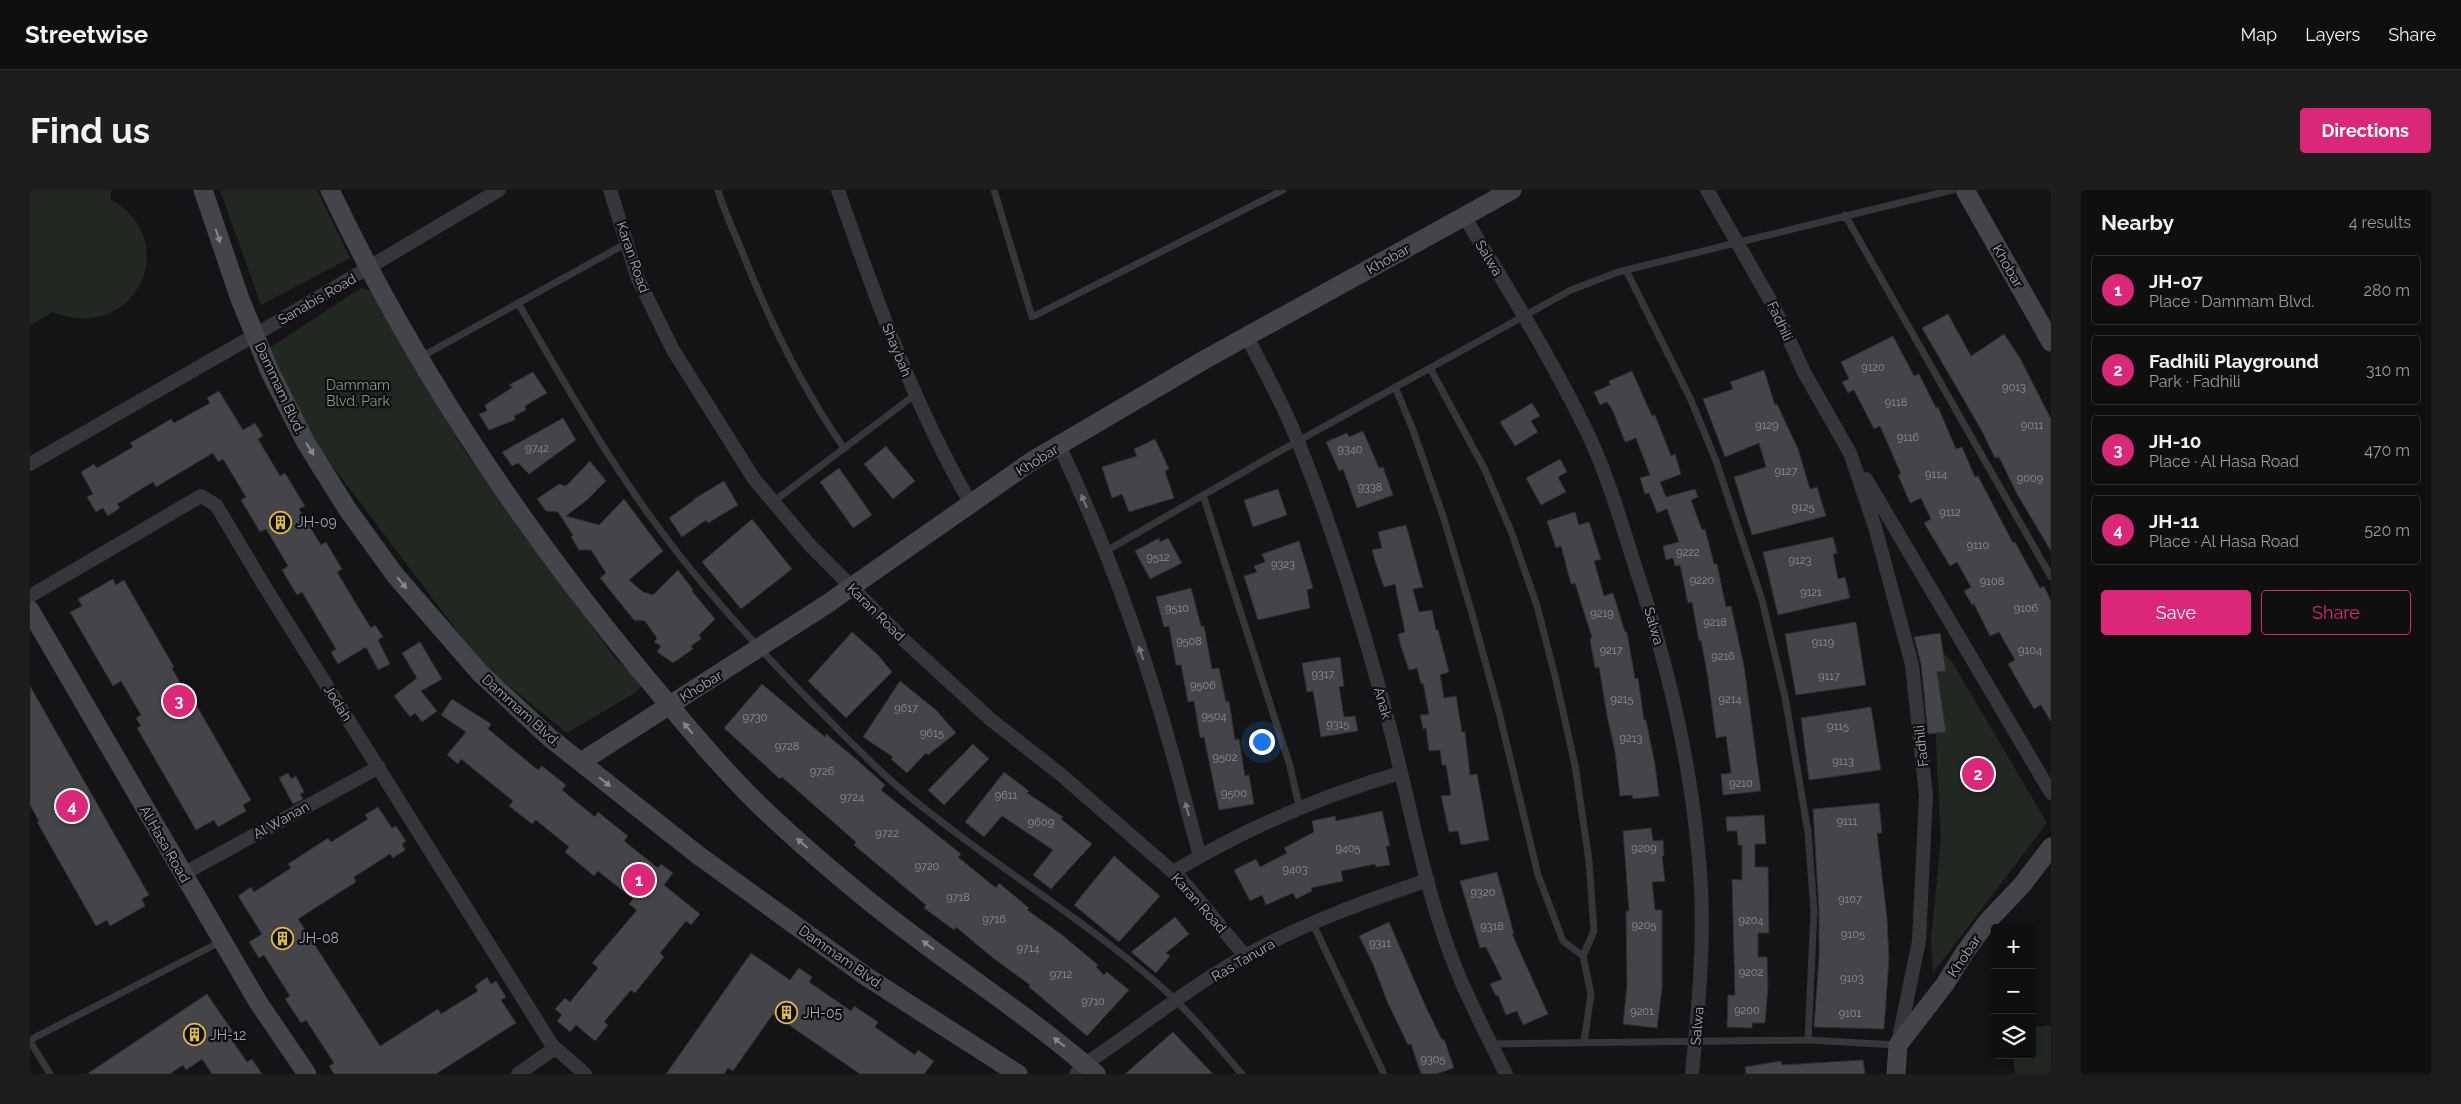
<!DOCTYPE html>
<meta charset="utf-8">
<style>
:root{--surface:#0f0f10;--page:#1d1d1e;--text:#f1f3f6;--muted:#9b9c9f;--line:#2f2f30;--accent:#db2777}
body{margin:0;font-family:Raleway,sans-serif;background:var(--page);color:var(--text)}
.controls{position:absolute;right:15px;bottom:15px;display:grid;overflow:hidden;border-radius:5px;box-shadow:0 2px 8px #0003}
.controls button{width:45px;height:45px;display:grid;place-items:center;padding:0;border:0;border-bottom:1px solid var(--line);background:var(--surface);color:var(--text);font:25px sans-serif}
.you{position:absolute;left:1231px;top:551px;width:18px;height:18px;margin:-12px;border:4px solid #fff;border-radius:50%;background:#1a73e8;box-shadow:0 0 0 8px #1a73e833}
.badge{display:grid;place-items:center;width:32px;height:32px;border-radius:50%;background:var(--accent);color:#fff;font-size:16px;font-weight:700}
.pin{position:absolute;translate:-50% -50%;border:2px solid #fff;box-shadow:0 1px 5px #0006}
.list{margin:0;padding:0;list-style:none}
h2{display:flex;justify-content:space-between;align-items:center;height:65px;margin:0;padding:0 20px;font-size:21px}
h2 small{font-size:16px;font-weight:400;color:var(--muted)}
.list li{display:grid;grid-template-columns:32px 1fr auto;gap:15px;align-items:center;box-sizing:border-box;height:70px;margin:0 10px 10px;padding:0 10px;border:1px solid var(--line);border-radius:5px}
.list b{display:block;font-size:19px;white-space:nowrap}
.list p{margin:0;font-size:16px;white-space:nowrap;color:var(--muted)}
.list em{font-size:16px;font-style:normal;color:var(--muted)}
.actions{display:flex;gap:10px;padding:15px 20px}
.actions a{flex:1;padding:11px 0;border:1px solid var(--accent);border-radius:5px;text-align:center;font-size:18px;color:var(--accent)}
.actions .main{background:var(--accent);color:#fff}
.icon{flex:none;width:28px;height:28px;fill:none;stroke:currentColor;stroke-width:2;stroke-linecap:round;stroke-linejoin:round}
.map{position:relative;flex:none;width:2021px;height:884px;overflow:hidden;border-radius:5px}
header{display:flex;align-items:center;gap:30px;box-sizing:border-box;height:70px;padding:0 25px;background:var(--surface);border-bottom:1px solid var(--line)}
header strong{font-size:24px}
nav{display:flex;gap:28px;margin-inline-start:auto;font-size:18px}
.intro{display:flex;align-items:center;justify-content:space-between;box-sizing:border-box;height:120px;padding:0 30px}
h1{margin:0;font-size:35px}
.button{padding:12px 22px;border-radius:5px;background:var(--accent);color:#fff;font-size:18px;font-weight:700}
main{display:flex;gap:30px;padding:0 30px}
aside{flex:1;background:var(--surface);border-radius:5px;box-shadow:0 2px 8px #0003}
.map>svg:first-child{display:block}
</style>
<header>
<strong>Streetwise</strong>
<nav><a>Map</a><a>Layers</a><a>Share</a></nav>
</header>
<div class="intro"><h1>Find us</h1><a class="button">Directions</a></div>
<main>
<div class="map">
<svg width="2021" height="884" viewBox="0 0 2021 884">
<rect width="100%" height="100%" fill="#141416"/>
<path fill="#212822" d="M0,0H81L80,9C155,51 105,155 22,122L0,136Z
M190,0H287L320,68L231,115Z
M331,98L345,102L432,257L584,467L614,494L605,503L537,543L452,474L273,237L239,158Z
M1894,447L1921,470L2017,633L1903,783L1901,750L1911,649L1905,534Z
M2021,835V884H1985L1982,865H2002V838Z"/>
<path fill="#444449" stroke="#2f2e32" d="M1918,124L1941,166L1974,144L1990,168L2021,229V361L1987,304L1969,267L1965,268L1952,241L1892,138Z
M1863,146L1884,186L1889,184L1906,218L1908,217L1926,259L1932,257L1945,287L1948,286L1983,353L1985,352L2010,398L2014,396L2021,411V532L2011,515L2004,519L1978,474L1985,470L1969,442L1960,446L1944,414L1942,415L1934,401L1941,397L1927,372L1920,376L1894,333L1901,329L1891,308L1880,313L1868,285L1871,284L1850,236L1844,239L1824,200L1818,203L1812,192L1819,189L1811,172Z
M1734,180L1745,215L1747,214L1768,259L1780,299L1787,297L1796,326L1722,345L1704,287L1736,277L1729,253L1695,267L1673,209L1703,199L1700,192Z
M1602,181L1622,226L1625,225L1641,266L1645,264L1651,284L1630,292L1636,307L1665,299L1668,307L1661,310L1672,340L1675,339L1684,374H1687L1696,417L1701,416L1714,476L1731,601L1693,605L1691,584L1701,583L1696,546L1686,548L1678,488L1671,450L1669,451L1662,412L1658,413L1650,375L1645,376L1643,368L1636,370L1633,356L1649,352L1637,319L1627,323L1619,303L1615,304L1610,288L1620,285L1606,248L1595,252L1583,221L1577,212L1570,215L1564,202L1580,195L1579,191Z
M503,182L517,203L495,216L496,220L484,226L485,230L459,240L449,224L457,221L455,215L483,197L479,195Z
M189,201L213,240L225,233L233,246L228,249L250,286L255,283L275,316L269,319L291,355L296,352L312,379L307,382L325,412L341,438L345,435L353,447L348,450L360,474L348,480L336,457L308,474L301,462L306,459L272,402L267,405L252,380L258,376L236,339L230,342L211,310L216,307L193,269L188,272L183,263L126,297L123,292L87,314L90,318L78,326L73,318L66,322L57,307L63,304L51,282L64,274L67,278L103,257L100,253L141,229L144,233L180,213L177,208Z
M1502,213L1510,226L1501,231L1508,242L1485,256L1470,232Z
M533,228L546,250L499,284L488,273L482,276L472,262Z
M1333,241L1349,278L1353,277L1363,305L1327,318L1313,279L1309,281L1296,252L1317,243L1319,247Z
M1125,249L1139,279L1135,281L1144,308L1099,322L1092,304L1082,308L1072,277L1107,266L1104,259Z
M856,256L885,291L863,309L834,274Z
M1530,269L1537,282L1528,287L1536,302L1511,315L1496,288Z
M560,271L576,291L557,310L536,326L569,335L594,309L633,361L599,390L613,402L623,405L648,380L663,400L662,401L685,429L669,445L671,449L661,456L663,459L643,473L627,462L631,456L624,452L627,448L615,431L604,430L570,388L576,383L561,360H549L541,347L543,345L528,322L516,321L507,309L529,294L536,296Z
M809,278L842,325L823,338L790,292Z
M694,291L708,315L678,333L676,330L652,347L639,328L664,310V309Z
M1248,299L1257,325L1223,337L1214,310Z
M1545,322L1549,335L1559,332L1571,369L1564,371L1574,406L1583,403L1595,442H1597L1605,489L1608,488L1614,530H1616L1625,574L1629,606L1603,609L1602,605L1590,606L1585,562L1577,526L1569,477L1565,478L1560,449L1562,448L1545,393L1541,394L1531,356L1526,358L1517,331Z
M722,329L762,379L711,419L672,372Z
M1376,335L1393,397L1383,399L1389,422L1402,420L1406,440H1408L1419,482L1410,485L1414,508L1426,506L1432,542H1435L1440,585L1447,584L1459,650L1431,655L1428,641L1419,642L1411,606L1421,605L1416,575H1412L1410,560L1399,561L1396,538L1393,539L1390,525L1399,524L1393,493L1391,494L1387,478L1379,480L1371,457L1368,444L1375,442L1365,394L1354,397L1346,374L1342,360L1352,358L1348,342Z
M1803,347L1807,363L1803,364L1808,389L1815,387L1820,408L1748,425L1733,362Z
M1129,348L1130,352L1138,348L1152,373L1120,389L1105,361Z
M1269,351L1283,398L1277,400L1280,418L1228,430L1214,386L1227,382L1224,376L1235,372L1232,364Z
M83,389L86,395L94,390L144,477L142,478L158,507L161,506L221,610L213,615L216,621L188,637L184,630L166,640L107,538L111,536L106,528L111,525L91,491L83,496L40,422L52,416L48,409Z
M1161,398L1171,436H1174L1182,479L1189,478L1196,512L1199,511L1205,550L1209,549L1215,586L1219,585L1224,614L1189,620L1174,547L1170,548L1164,511L1158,512L1151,475H1146L1139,436L1134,437L1126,407Z
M1826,432L1836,495L1766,505L1755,444Z
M822,442L848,465L862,482L816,528L778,491Z
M1910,443L1916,481L1907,482L1916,542L1898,544L1891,474L1884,447Z
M390,452L412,489L391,501L407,521L392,532L385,523L380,527L364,506L387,488L372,463Z
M1310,467L1314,496L1309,497L1314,527L1325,526L1328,541L1291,547L1283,501L1277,502L1272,473Z
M870,491L906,520L926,543L898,565L896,563L877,583L861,569L863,567L833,547Z
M732,494L795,547L796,544L826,569L855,595L851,600L931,664L928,667L966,698L969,693L999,718L997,720L1031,744L1068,775L1066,777L1074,785L1077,782L1099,800L1057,846L999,797L1000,795L963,768L926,737L924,740L894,718L896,715L824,655L826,652L752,587L750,589L694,538Z
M0,496L119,705L112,709L115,716L80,736L77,730L66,736L7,632L9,631L0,615Z
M422,509L461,534L458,539L508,580L512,576L536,595L532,600L565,627L568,622L598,646L594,651L628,678L631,674L643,683L634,695L670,724L661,735L656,731L630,763L634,767L605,803L601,800L574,832L578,835L565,851L546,835L540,842L527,831L532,825L525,819L535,808L540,812L568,778L562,773L607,720L599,714L603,709L568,681L564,686L535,662L539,657L506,630L502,634L479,616L483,611L431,569L428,574L417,565L436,542L411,525Z
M1841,517L1851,580L1779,590L1771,528Z
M943,554L959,569L914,615L898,600Z
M974,582L999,601L997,603L1033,627L1031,629L1062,654L1021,699L1003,685L1023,660L972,626L954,647L935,632Z
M258,583L261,589L266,586L274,602L270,604L273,609L263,614L249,588Z
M1849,613L1852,643H1847L1857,728L1859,769L1854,839L1784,837L1789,767V721L1783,619Z
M348,617L362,638L366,636L376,651L372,654L375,660L363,668L360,664L324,687L326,692L268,729L350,856L408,819L411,824L448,801L445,796L457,787L461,794L466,791L476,807L471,810L486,833L406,884H304L299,876L304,873L276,830L271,833L255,809L260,806L234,765L229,768L219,752L232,744L208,706L221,697L224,702L261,678L258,674L298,648L301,652L338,629L335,625Z
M1352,621L1360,656H1356L1360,675L1346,677L1345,674L1311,681L1313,691L1281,698L1282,701L1266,709L1263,703L1236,715L1232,705L1220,711L1204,680L1226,669L1230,677L1257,663L1254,658L1284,642L1282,631L1305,626L1306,631Z
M1734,625L1736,654H1725V677H1738L1739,743H1728V767H1737L1738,797L1735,833H1722V838L1697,837L1698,805H1705L1702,689L1712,690V655H1708L1707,641H1697L1696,627Z
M1621,638L1623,651L1633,650L1634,666H1632L1635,691L1622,692L1625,720H1632V798L1627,838L1593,834L1597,796L1596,721H1599L1593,641Z
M1084,666L1130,706L1089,752L1044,715Z
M1467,682L1484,744H1482L1518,824L1493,835L1487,821L1476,825L1468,805L1466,806L1460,794L1472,789L1456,757L1450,758L1430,691Z
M1145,727L1159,744L1136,763L1140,766L1126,783L1101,762Z
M1359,732L1395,815L1412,850L1414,849L1424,878L1406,884H1391L1381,854L1378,855L1357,811L1343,774L1329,746Z
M721,763L760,790L769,778L782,787L779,792L821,821L824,816L848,832L845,837L885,865L888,860L904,871L894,884H830L743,824L703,881L698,878L694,884H636Z
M177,804L208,849L203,852L217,872L222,869L232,884H182L172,869L156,880L153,875L140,884H57Z
M1143,842L1183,884H1095Z
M1833,870L1835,884H1716L1715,877L1751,871L1752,875Z"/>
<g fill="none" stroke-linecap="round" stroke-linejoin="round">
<path stroke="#36363a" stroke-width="7" d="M688,0C694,22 705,43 713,64C740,132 772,198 814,258
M964,0L1002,127L1253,0
M1815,25L2021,387
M1596,80L1661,210L1686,271L1732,410L1755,507L1778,642L1784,721L1778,850
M488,113C534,192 579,272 634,345C678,404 727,457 779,510C808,539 836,569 867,596C950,667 1045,722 1128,794C1159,821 1185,853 1212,884
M391,167L597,53
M1400,178L1455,280L1481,341L1507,416L1526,490L1545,575L1559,671L1564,741L1553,766
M1365,197L1383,240L1413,326L1441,420L1469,522L1508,685L1533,751L1553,766L1561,804L1554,852
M1173,305L1260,576L1270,620
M743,312L886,204
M1076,361L1250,261L1541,100L1588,82L1922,0
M1283,734L1354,884
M0,850L192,751
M0,851L20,884
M1461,854L1778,850L1867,855"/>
<path stroke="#36363a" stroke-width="14" d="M580,0L608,89L643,160L724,289L779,354L875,451L960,529L1029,583L1151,689L1215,766
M808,0C845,107 884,216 941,314
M1677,0L1743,115L1775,184L1820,263L1845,337L1882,475L1896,605L1889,751L1868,853
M1434,26C1478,99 1523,171 1560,248C1578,288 1591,331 1604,373C1639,477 1665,587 1671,698C1674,760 1668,822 1662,884
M1217,147C1232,176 1248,205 1261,235C1302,332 1333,436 1360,538C1380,614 1393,692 1421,766C1436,807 1457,845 1476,884
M1029,255C1074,351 1111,450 1139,552C1150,589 1159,628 1170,666
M0,274L225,145L469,0
M1836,289L2021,603
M0,406L171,306L186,315L235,397L522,855L555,884
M1143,682C1213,640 1291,606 1370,583
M153,684L349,577
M488,884L525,858
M1046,884L1055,874C1108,839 1159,797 1215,766C1272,734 1336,711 1398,690"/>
<path stroke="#44454a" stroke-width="19" d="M173,0L210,109L240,182L276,253L318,320L365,385L450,483L520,548L668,665L837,787L988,884
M300,0C382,173 487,331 609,479C652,530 695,584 744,629C773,656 803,682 834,707C909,769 993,820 1066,884
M1935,0L2021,152
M0,420L228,812L277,884
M551,572L797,414L1002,271L1174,170L1482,0
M1866,884L1868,855L1915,794L1935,762L1957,732L1992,695L2021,657"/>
</g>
<defs><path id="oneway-solid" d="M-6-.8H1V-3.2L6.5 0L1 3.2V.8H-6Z" transform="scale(1.25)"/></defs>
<g fill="#848790">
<use href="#oneway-solid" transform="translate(188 46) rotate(71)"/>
<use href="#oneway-solid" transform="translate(280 259) rotate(58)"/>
<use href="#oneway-solid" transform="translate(372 393) rotate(50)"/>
<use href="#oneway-solid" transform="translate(658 538) rotate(-130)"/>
<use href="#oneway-solid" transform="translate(575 592) rotate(38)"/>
<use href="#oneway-solid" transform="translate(772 653) rotate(-139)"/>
<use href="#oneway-solid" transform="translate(898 755) rotate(-143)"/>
<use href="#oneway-solid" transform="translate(1029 852) rotate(-142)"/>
</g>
<g fill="#74767e">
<use href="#oneway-solid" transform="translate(1054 311) rotate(-113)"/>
<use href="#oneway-solid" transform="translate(1111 463) rotate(-108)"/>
<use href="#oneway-solid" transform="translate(1157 619) rotate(-105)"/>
</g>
<defs>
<symbol id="building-ring" viewBox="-11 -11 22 22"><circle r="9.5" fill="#0f0f11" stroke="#e2bc40" stroke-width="1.5"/><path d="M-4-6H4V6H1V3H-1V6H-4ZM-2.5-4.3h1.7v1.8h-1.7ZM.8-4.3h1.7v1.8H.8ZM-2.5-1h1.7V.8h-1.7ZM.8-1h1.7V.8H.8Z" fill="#e2bc40"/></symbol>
</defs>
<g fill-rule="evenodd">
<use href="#building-ring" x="238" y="320" width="25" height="25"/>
<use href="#building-ring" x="240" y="736" width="25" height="25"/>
<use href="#building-ring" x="744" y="810" width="25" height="25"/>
<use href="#building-ring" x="152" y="832" width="25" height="25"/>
</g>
<g text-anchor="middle" stroke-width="4.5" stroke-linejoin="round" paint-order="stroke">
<g font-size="11" fill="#8e909a">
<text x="1843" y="181">9120</text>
<text x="1984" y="201">9013</text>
<text x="1866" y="216">9118</text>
<text x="1737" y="239">9129</text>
<text x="2002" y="239">9011</text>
<text x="1878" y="251">9116</text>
<text x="507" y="262">9742</text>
<text x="1320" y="263">9340</text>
<text x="1756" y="285">9127</text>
<text x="1906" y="288">9114</text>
<text x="2000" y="292">9009</text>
<text x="1340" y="301">9338</text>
<text x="1773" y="321">9125</text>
<text x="1920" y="326">9112</text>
<text x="1948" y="359">9110</text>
<text x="1658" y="366">9222</text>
<text x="1128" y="371">9512</text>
<text x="1770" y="374">9123</text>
<text x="1253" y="378">9323</text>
<text x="1672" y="394">9220</text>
<text x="1962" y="395">9108</text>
<text x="1781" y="406">9121</text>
<text x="1147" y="422">9510</text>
<text x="1996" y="422">9106</text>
<text x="1572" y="427">9219</text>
<text x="1685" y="436">9218</text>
<text x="1159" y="455">9508</text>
<text x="1793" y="456">9119</text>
<text x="1581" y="464">9217</text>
<text x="2000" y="464">9104</text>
<text x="1693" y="470">9216</text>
<text x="1293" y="488">9317</text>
<text x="1799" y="490">9117</text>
<text x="1173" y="499">9506</text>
<text x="1592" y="513">9215</text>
<text x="1700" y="513">9214</text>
<text x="876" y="522">9617</text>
<text x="1184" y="530">9504</text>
<text x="725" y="531">9730</text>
<text x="1308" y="538">9315</text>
<text x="1808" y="540">9115</text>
<text x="902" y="547">9615</text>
<text x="1601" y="552">9213</text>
<text x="757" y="560">9728</text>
<text x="1195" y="571">9502</text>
<text x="1813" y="575">9113</text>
<text x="792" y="585">9726</text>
<text x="1711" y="597">9210</text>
<text x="1204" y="607">9500</text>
<text x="976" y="609">9611</text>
<text x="822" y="611">9724</text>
<text x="1817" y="635">9111</text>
<text x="1011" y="636">9609</text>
<text x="857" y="647">9722</text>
<text x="1318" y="662">9405</text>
<text x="1614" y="662">9209</text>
<text x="897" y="680">9720</text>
<text x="1265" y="683">9403</text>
<text x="1453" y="706">9320</text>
<text x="928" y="711">9718</text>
<text x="1820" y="713">9107</text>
<text x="964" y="733">9716</text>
<text x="1721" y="734">9204</text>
<text x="1614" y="739">9205</text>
<text x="1462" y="740">9318</text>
<text x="1823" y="748">9105</text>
<text x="1350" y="757">9311</text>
<text x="998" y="762">9714</text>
<text x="1721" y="786">9202</text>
<text x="1031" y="788">9712</text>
<text x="1822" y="792">9103</text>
<text x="1063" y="815">9710</text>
<text x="1717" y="824">9200</text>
<text x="1612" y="825">9201</text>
<text x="1820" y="827">9101</text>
<text x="1403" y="873">9305</text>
</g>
<g font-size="14" fill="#a7aab5" stroke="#0f0f11">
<text transform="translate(603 67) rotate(71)" y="5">Karan Road</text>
<text transform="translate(1459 68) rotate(59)" y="5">Salwa</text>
<text transform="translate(1358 69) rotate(-29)" y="5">Khobar</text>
<text transform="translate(1978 76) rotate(60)" y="5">Khobar</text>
<text transform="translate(287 109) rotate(-30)" y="5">Sanabis Road</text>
<text transform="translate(1750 131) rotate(65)" y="5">Fadhili</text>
<text transform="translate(867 160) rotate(68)" y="5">Shaybah</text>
<text transform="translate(250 198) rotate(65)" y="5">Dammam Blvd.</text>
<text transform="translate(1007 270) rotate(-32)" y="5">Khobar</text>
<text transform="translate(846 422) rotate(45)" y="5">Karan Road</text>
<text transform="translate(1624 436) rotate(74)" y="5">Salwa</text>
<text transform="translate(671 496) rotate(-32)" y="5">Khobar</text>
<text transform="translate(308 513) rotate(58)" y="5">Jodah</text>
<text transform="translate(1353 513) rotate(74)" y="5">Anak</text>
<text transform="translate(491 520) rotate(42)" y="5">Dammam Blvd.</text>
<text transform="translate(1891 556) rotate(-96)" y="5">Fadhili</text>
<text transform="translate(251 630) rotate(-29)" y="5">Al Wanan</text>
<text transform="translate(135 654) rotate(60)" y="5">Al Hasa Road</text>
<text transform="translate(1169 713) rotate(48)" y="5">Karan Road</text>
<text transform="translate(1934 766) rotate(-56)" y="5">Khobar</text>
<text transform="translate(811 767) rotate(35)" y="5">Dammam Blvd.</text>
<text transform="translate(1213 770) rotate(-30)" y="5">Ras Tanura</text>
<text transform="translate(1667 836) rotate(-85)" y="5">Salwa</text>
</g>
<g font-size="14" fill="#809e85" stroke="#0f0f11">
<text x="328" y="200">Dammam<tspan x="328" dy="16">Blvd. Park</tspan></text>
</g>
<g font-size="14" fill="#a7aab5" stroke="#0f0f11" text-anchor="start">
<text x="267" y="337">JH-09</text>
<text x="269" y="753">JH-08</text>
<text x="773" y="828">JH-05</text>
<text x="180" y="850">JH-12</text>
</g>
</g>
</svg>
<div class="controls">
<button>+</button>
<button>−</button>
<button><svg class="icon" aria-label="layers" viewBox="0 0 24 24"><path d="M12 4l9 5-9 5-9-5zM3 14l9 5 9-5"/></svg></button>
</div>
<div class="you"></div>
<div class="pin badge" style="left:609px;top:690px">1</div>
<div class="pin badge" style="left:1948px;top:584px">2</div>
<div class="pin badge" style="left:149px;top:511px">3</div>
<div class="pin badge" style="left:42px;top:616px">4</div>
</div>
<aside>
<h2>Nearby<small>4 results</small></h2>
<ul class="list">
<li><span class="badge">1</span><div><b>JH-07</b><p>Place · Dammam Blvd.</p></div><em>280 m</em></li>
<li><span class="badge">2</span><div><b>Fadhili Playground</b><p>Park · Fadhili</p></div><em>310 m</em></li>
<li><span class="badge">3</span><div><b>JH-10</b><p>Place · Al Hasa Road</p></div><em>470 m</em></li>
<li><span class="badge">4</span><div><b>JH-11</b><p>Place · Al Hasa Road</p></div><em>520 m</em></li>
</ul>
<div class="actions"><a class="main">Save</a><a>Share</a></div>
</aside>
</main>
